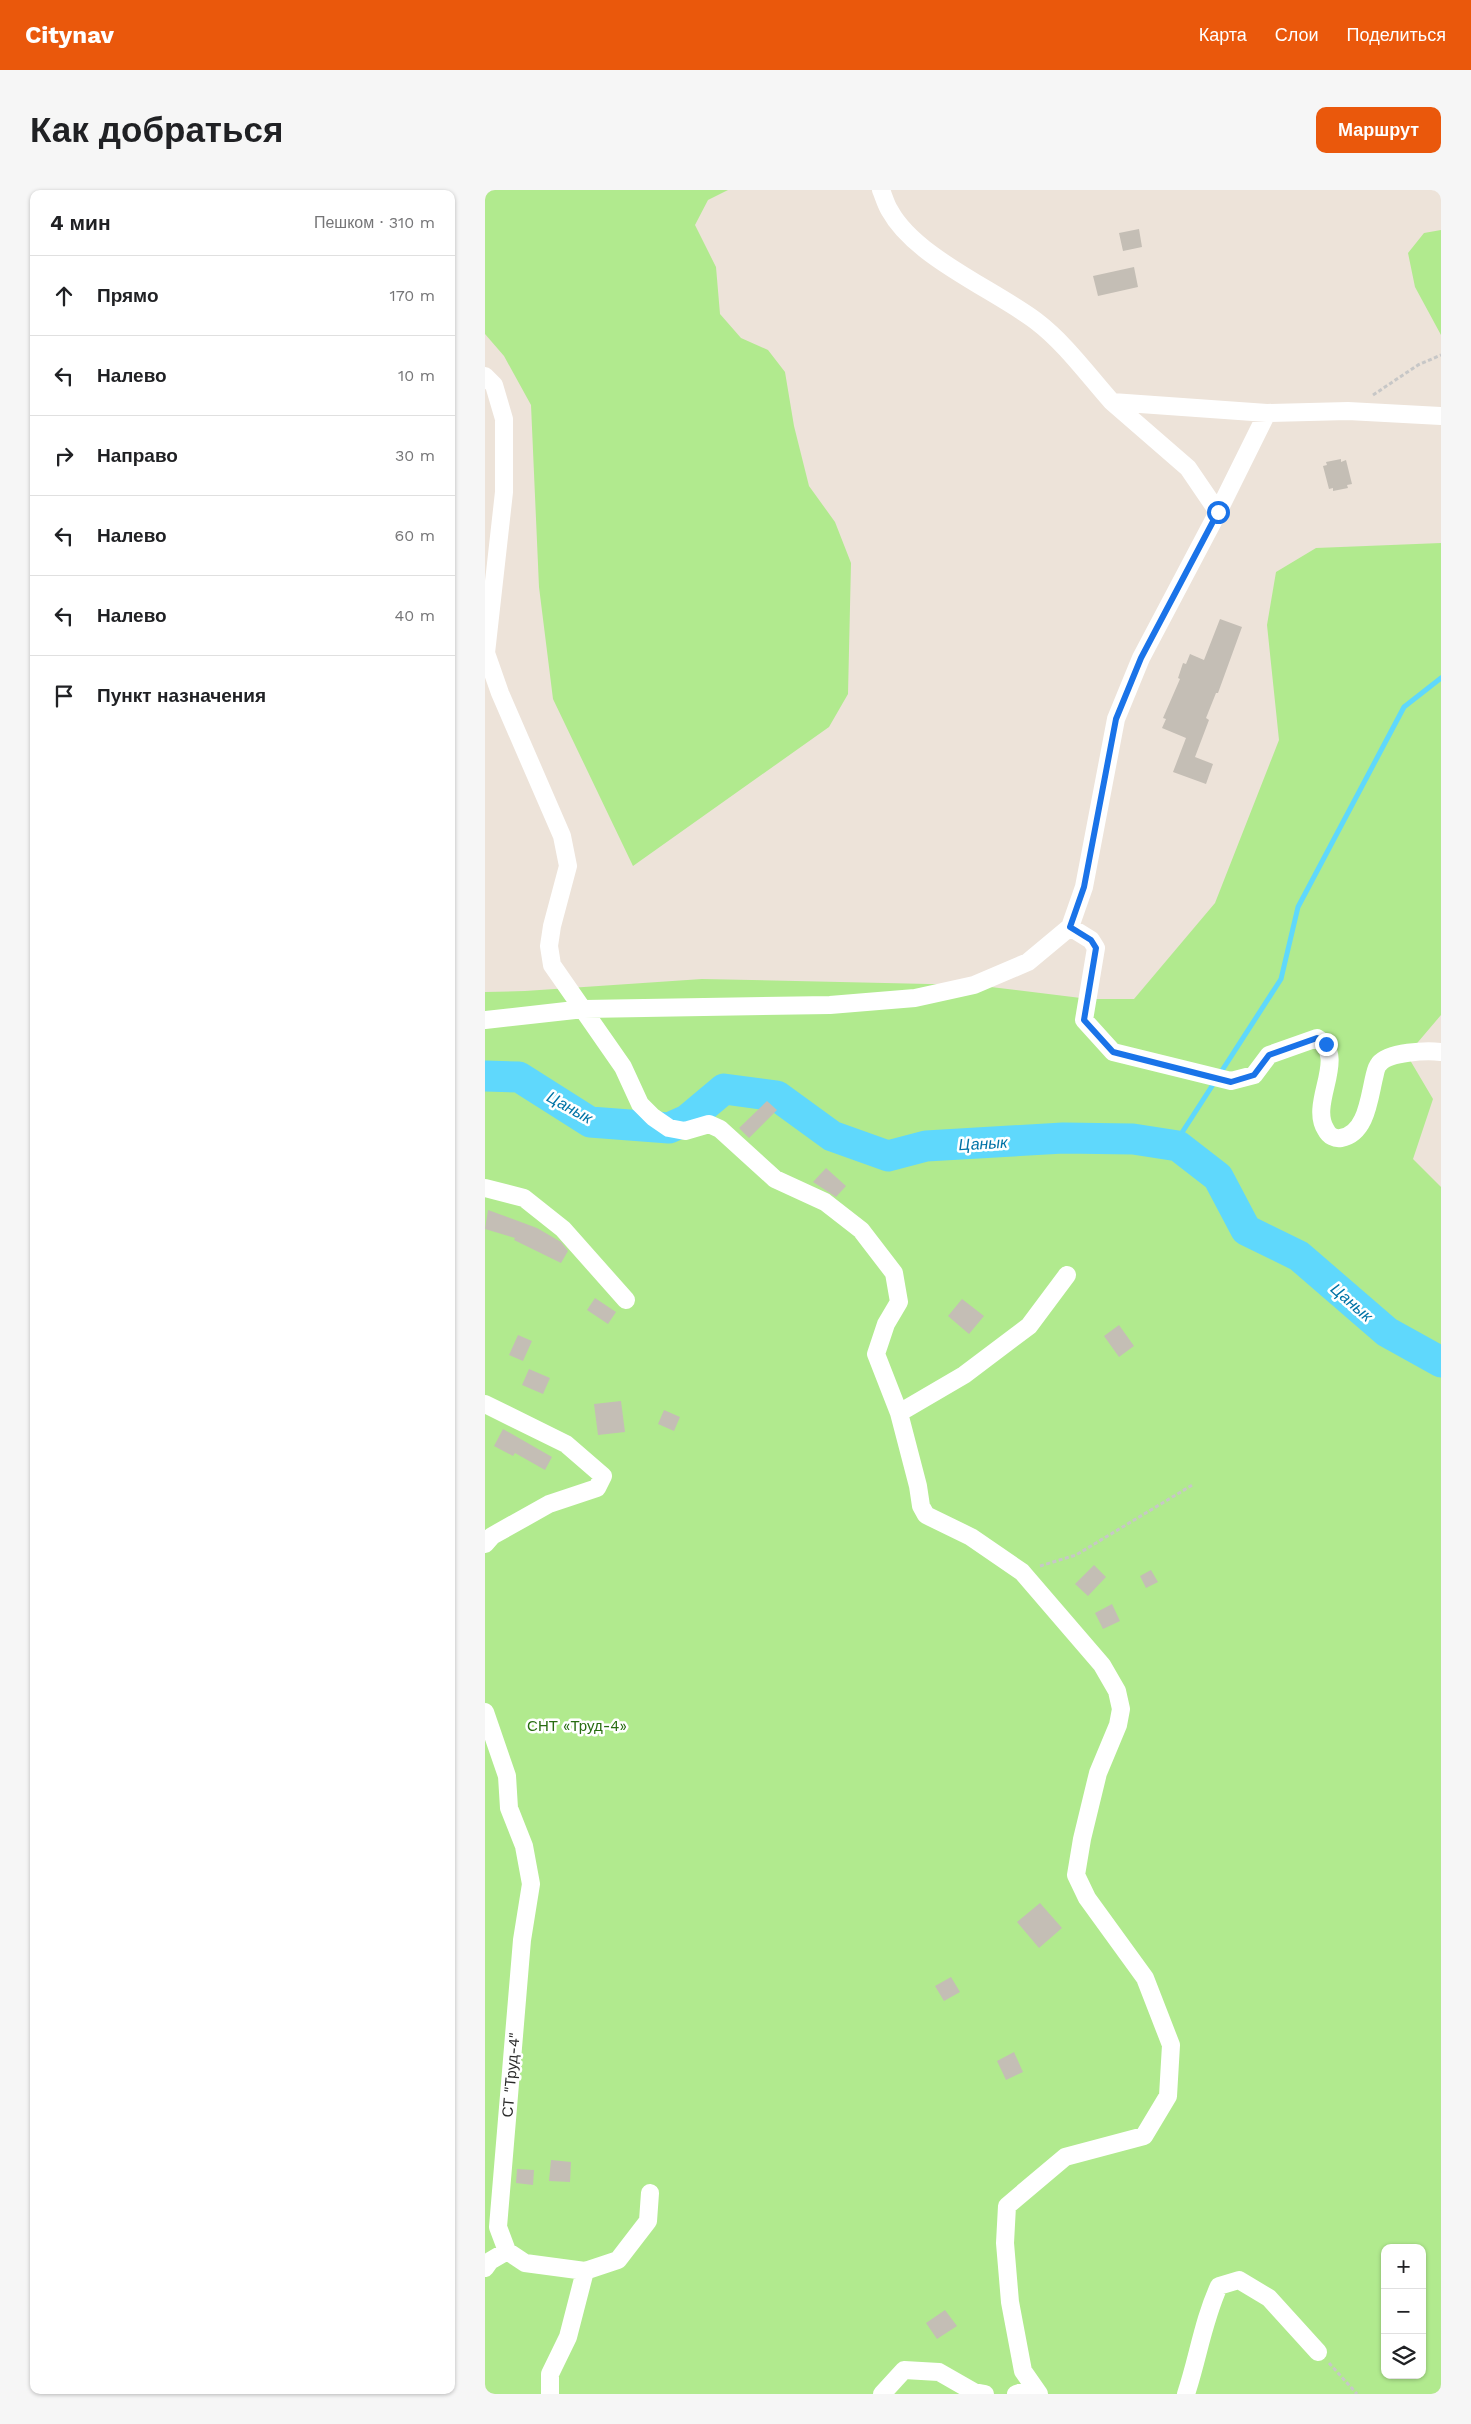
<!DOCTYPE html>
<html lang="ru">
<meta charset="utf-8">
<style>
:root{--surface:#fff;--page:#f6f6f6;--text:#202124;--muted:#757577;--line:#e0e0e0;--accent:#ea580c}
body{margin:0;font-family:"Work Sans",sans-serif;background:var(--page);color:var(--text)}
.controls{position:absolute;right:15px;bottom:15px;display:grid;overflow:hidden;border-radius:10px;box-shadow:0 1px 4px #0004}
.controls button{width:45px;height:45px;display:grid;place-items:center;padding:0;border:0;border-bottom:1px solid var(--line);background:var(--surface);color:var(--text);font:25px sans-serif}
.stop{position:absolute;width:15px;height:15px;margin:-11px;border:4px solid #1a73e8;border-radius:50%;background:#fff}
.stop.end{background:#1a73e8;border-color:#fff;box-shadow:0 1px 5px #0008}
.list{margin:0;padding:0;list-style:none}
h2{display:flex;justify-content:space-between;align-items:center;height:65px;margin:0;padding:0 20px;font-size:21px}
h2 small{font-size:16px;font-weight:400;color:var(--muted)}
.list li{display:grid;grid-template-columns:32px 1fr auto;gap:15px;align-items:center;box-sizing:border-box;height:80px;padding:0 20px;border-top:1px solid var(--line)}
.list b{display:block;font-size:19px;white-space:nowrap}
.list em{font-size:16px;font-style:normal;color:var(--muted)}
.icon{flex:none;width:28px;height:28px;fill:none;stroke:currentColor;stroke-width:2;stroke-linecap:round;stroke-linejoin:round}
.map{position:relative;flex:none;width:956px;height:2204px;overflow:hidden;border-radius:10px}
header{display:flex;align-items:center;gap:30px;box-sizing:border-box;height:70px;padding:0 25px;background:var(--accent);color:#fff}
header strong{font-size:24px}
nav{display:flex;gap:28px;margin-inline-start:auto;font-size:18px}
.intro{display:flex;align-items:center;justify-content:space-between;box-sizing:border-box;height:120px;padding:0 30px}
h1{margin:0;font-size:35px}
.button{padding:12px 22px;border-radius:10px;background:var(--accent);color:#fff;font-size:18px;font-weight:700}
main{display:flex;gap:30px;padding:0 30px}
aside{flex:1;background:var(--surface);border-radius:10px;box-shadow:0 1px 4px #0004}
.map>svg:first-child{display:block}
</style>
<header>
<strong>Citynav</strong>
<nav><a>Карта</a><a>Слои</a><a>Поделиться</a></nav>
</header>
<div class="intro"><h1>Как добраться</h1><a class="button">Маршрут</a></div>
<main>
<aside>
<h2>4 мин<small>Пешком · 310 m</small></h2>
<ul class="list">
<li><svg class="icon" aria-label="ahead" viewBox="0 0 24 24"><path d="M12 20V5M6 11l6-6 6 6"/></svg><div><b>Прямо</b></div><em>170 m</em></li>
<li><svg class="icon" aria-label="left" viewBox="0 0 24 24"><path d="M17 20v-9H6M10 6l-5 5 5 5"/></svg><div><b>Налево</b></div><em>10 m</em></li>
<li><svg class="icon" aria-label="right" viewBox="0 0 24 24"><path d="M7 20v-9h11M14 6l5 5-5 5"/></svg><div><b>Направо</b></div><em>30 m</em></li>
<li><svg class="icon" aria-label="left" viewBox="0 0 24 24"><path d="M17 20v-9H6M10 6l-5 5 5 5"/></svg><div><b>Налево</b></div><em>60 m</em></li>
<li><svg class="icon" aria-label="left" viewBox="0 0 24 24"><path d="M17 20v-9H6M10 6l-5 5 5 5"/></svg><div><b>Налево</b></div><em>40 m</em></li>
<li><svg class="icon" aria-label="arrive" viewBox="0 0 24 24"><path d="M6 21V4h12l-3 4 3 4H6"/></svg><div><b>Пункт назначения</b></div></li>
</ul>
</aside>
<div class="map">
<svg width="956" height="2204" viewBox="0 0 956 2204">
<rect width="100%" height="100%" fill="#ede3d9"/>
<path fill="#b1ea8e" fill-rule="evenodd" d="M0,0H243L223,10L210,35L231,77L235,124L256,148L283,160L300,182L309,236L324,296L350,332L366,373L363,504L344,537L148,676L68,509L54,397L46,215L19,166L0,144Z
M956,40V145L930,97L923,63L939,43Z
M956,353V825L922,865L948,909L928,969L956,997V2204H0V802L40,801L217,789L489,795L604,809H649L730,713L794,550L782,435L791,382L831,358ZM900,2058H937V2185H900Z"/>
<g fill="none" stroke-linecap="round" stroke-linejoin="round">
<path stroke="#5fd8fc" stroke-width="5" d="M689,955L796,789L813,717L919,517L956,488"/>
<path stroke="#5fd8fc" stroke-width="31" d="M0,886L34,887L105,932L184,938L202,930L239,899L292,906L347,946L403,966L441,956L578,948L648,949L693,956L733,987L761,1040L814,1066L902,1142L956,1172"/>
</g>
<path fill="#c4beb5" d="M654,39L657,57L638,61L634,43Z
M649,77L653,97L613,106L608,86Z
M856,269V272L861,270L867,294L862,295L863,298L848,301V298L844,299L838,276L842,275L841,272Z
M735,429L757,437L733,503H731L721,528L724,530L710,567L728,574L721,594L688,582L701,548L677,538L681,529L678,528L695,489L693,488L698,473L701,474L705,464L719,470Z
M282,911L292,920L264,948L254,938Z
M341,978L361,996L351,1007L328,992Z
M3,1020L52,1038L76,1052L83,1061L76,1073L29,1050L30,1048L0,1039Z
M110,1108L131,1122L123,1134L102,1120Z
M477,1109L499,1126L484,1144L463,1126Z
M634,1135L649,1156L634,1167L619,1146Z
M33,1145L47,1151L38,1171L24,1165Z
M44,1179L65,1188L58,1204L37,1195Z
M136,1211L140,1242L113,1245L109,1214Z
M179,1220L195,1227L189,1241L173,1234Z
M18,1239L67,1267L60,1280L30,1263L28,1266L9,1256Z
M609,1375L621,1387L603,1406L590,1394Z
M666,1380L673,1392L661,1398L655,1386Z
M627,1414L635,1431L618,1439L610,1423Z
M555,1713L577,1738L554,1758L532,1732Z
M466,1787L475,1802L459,1811L450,1796Z
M529,1862L538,1882L521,1890L512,1871Z
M66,1970L86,1972L85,1992L64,1991Z
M32,1979L49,1980L48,1995L31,1993Z
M460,2120L472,2136L452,2149L441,2133Z"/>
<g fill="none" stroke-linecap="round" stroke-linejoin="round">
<path stroke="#c7c7c7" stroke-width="3" stroke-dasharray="4 2.5" stroke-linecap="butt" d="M888,205L933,175L956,165
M555,1376L591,1365L709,1294
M844,2173L872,2204"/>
<path stroke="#fff" stroke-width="18" d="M396,0C399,7 401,15 405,21C430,67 510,100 551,131C580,153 603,185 627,212L782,223L863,221L956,226
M0,186L9,195L19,229V302L1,463L15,503L77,646L83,676L67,736L64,756L67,775L138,877L155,914L168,927L184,938L200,941L224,934L235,939L290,989L340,1012L376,1040L409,1083L414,1112L401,1134L391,1164L414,1223L433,1296L436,1316L441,1325L486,1347L537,1382L617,1475L632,1501L636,1519L633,1535L613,1583L597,1649L591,1685L602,1708L660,1788L686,1855L683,1906L659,1946L580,1967L522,2016L520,2053L525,2112L538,2181L554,2204
M733,322L782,223
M585,737L606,750L611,758L599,830L628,862L746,891L769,885L784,865L832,848C864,867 823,913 841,940C844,946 850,949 856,948C881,944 884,909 889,888C890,884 891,877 894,874C903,862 942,860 956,862
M0,830L99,819L345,815L430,808L489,795L543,772L585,737L599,697L631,529L656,468L733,322L703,278L627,212
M0,998L39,1008L78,1039L141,1110
M0,1214L81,1254L118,1286L112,1298L64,1314L7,1346L0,1354
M414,1223L479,1185L544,1136L582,1085
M0,1522L22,1586L24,1618L39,1656L46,1694L37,1750L13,2037L22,2061L40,2073L100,2081L133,2070L163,2031L165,2003
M0,2078L5,2071L22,2061
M65,2204V2184L83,2147L100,2081
M397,2204L419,2180L454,2182L489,2202L500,2204
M531,2204L550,2198
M701,2204C713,2168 718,2131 734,2096L754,2090L784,2108L833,2162"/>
</g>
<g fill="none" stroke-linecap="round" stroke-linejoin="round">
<path stroke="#1a73e8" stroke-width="6" d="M733,322L656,468L631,529L599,697L585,737L606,750L611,758L599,830L628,862L746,892L769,885L784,865L832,848L841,854"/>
</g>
<g text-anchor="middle" stroke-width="5" stroke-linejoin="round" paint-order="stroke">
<g font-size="15" fill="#286d11" stroke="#fff">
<text x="92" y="1541">СНТ «Труд-4»</text>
</g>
<g font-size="15" fill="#292929" stroke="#fff">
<text transform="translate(26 1885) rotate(-85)" y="5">СТ "Труд-4"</text>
</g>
<g font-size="16" font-style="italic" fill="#0073a6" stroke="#fff">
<text transform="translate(85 917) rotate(29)" y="6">Цанык</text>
<text transform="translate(498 953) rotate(-3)" y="6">Цанык</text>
<text transform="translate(867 1112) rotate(41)" y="6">Цанык</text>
</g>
</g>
</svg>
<div class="controls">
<button>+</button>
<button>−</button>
<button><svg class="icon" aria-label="layers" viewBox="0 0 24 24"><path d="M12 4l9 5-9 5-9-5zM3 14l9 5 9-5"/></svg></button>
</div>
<div class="stop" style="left:733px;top:322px"></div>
<div class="stop end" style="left:841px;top:854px"></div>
</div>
</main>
